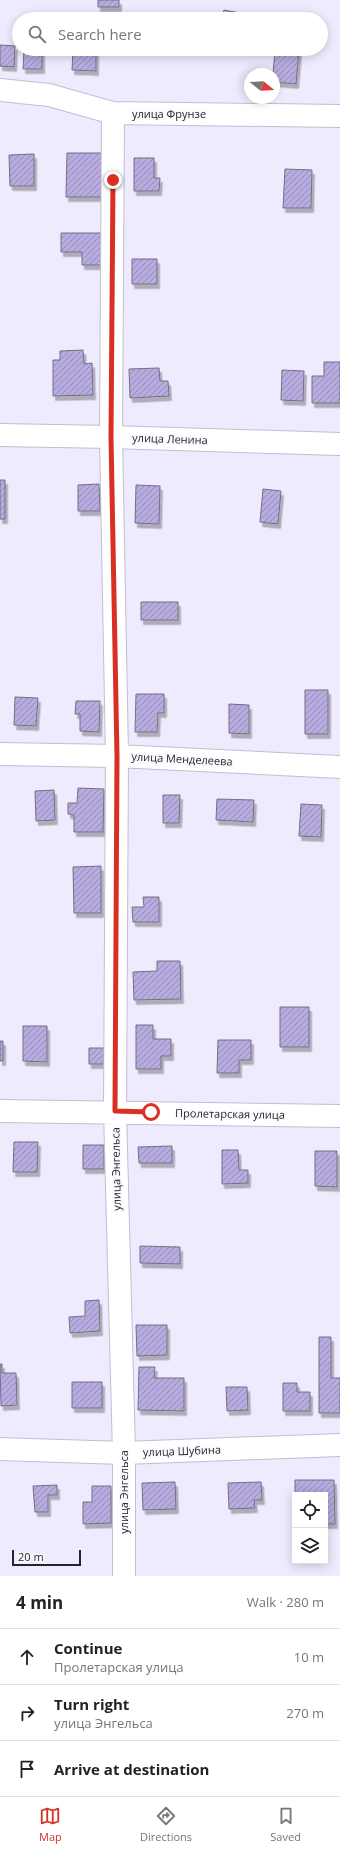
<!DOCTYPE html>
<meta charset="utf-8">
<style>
:root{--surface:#fff;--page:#f6f6f6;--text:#222;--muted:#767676;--line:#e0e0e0;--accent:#d93025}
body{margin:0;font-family:"Open Sans",sans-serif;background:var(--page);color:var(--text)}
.controls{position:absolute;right:12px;bottom:12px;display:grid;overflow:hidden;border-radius:0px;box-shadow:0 2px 10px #0003}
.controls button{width:36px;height:36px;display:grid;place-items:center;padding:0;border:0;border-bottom:1px solid var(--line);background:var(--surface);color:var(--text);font:20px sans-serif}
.compass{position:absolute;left:244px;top:68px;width:36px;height:36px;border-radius:50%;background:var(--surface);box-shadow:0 2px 10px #0003;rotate:108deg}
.scale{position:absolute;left:12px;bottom:10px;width:69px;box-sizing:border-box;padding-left:4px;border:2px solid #26252c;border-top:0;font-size:11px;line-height:14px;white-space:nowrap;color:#26252c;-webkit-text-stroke:3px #fbfafe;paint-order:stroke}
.stop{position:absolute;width:12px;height:12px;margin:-9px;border:3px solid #d93025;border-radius:50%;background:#fff}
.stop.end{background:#d93025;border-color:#fff;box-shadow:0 1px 4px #0008}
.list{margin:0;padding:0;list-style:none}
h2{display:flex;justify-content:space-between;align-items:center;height:52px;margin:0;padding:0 16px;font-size:17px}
h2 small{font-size:13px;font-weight:400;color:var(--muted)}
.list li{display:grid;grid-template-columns:26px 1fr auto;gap:12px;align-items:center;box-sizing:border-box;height:56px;padding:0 16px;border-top:1px solid var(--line)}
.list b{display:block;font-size:15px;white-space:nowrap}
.list p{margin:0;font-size:13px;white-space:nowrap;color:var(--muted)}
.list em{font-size:13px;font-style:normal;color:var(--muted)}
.icon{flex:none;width:22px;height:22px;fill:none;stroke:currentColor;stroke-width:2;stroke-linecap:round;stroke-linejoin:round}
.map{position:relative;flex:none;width:340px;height:1576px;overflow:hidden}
.search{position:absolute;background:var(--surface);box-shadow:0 2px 10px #0003;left:12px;right:12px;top:12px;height:44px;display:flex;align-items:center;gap:10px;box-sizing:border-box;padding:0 14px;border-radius:22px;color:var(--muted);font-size:15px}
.sheet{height:220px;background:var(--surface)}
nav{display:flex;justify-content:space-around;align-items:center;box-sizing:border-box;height:56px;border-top:1px solid var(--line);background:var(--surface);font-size:11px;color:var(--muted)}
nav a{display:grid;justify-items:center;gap:2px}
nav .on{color:var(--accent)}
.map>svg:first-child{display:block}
</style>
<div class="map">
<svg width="340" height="1576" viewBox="0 0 340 1576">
<defs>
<pattern id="building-hatch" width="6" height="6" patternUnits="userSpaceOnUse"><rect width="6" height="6" fill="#b8abe0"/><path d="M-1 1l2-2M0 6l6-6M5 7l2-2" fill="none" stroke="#958bb6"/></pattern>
<filter id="shadow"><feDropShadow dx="2.5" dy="4.5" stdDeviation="0" flood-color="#0004"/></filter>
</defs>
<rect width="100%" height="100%" fill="#efebfe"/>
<path fill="url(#building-hatch)" stroke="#726f80" filter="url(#shadow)" d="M98,0H119V7H98Z
M224,10L251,15V19H222Z
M154,13L185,19H153Z
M0,45L15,46L14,67L0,66Z
M24,49H42V69H23Z
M73,49H96V71L72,70Z
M275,49L299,51L296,84L274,82V74H273Z
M67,153H103L102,197H66Z
M34,154V186H10L9,155Z
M134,158H154V178H160L159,191H134Z
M285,169L312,170L311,208H283Z
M61,233H101L102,265H82V252H61Z
M132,259H157V284H132Z
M83,350L84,364L92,363L93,395L53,396V360H60V351Z
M324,362H340V403H312V376H324Z
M159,368L160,381H168L169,396L130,398L129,369Z
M282,370L304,371L303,401L281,400Z
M0,480H5V519H0Z
M99,484L100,511H78V485Z
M136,485L160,486L159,524L135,523Z
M263,489L281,491L278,524L260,522Z
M141,602H178V620H141Z
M305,690H328V734H305Z
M136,694H164V713H158L157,732H135Z
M15,697L38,698L36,726L14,725Z
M76,701H100L99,732L80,731V714H75Z
M229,704L249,705V734L229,733Z
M78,788L104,789L103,832H74V815L68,814V803H77Z
M54,790L55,820L36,821L35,791Z
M163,795H180L179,823H163Z
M217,799L254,800L253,822L216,820Z
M301,804L322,805L321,837L299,836Z
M101,866V913H74L73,867Z
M143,897H159V922H133L132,907H144Z
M157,961H180L181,999L134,1000L133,972L157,971Z
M280,1007H309V1047H280Z
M136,1025H153V1039H171V1056H161V1069H136Z
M23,1026H47V1062L23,1061Z
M218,1040H251V1060H239V1073H217Z
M0,1041H3V1061H0Z
M89,1048H104V1064H89Z
M14,1142H38L37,1172H13Z
M83,1145H104V1169H83Z
M172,1146V1163H139L138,1147Z
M222,1150H238L239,1170H248V1183L222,1184Z
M315,1151H337V1187L315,1186Z
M140,1246L180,1247V1264L140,1263Z
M99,1300L100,1331L70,1333L69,1317L85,1316V1301Z
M136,1325H167V1355L137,1356Z
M319,1337H331V1378H340V1413H319Z
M0,1364H2V1373H16L17,1405L1,1406Z
M139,1367H155L154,1378H184V1411L138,1410Z
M72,1382H102V1408H72Z
M283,1383H297V1392H310V1411H283Z
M226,1387H247L248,1410L227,1411Z
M295,1480H334L335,1524H325V1495H295Z
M175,1482L176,1509L143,1510L142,1483Z
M261,1482L262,1500H254L255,1508L229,1509L228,1483Z
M57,1485V1495H48V1512H35L33,1486Z
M92,1486H111V1523L83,1524V1502H92Z"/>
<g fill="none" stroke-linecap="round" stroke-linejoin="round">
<defs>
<path id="minor" d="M0,90L49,95L113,113L340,116
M113,113L111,437L117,756L115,1111L124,1453V1576
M0,754L117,756L340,767
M0,1111L340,1116
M0,1449L124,1453L340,1445"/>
<path id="tertiary" d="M0,435L111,437L340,444"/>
</defs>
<use href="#minor" stroke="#c2bed1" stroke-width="24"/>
<use href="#tertiary" stroke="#c2bed1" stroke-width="24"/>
<use href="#minor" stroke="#fff" stroke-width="22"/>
<use href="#tertiary" stroke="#fff" stroke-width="22"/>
</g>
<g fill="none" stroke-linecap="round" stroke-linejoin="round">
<path stroke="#d93025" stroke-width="5" d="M113,180L111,437L117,756L115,1111L151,1112"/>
</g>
<g text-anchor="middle" stroke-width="4" stroke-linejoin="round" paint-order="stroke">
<g font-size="11" fill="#26252c" stroke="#fbfafe">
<text x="169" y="118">улица Фрунзе</text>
<text transform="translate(170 439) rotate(2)" y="4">улица Ленина</text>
<text transform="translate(182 759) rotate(3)" y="4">улица Менделеева</text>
<text transform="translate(230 1114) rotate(1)" y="4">Пролетарская улица</text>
<text transform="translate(116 1169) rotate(-91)" y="4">улица Энгельса</text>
<text transform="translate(182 1451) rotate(-2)" y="4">улица Шубина</text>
<text transform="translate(124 1492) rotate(-90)" y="4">улица Энгельса</text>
</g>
</g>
</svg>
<div class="controls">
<button><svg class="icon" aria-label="locate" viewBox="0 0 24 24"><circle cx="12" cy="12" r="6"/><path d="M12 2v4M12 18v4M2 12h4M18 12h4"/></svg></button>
<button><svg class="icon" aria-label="layers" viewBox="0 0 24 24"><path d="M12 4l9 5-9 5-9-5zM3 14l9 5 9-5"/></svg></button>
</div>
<svg class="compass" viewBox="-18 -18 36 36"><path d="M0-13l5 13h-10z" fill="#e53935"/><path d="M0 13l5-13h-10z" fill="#767676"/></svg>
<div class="scale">20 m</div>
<div class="stop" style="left:151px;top:1112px"></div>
<div class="stop end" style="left:113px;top:180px"></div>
<div class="search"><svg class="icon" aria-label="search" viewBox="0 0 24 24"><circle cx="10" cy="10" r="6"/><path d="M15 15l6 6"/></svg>Search here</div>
</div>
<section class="sheet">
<h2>4 min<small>Walk · 280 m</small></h2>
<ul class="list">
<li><svg class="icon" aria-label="ahead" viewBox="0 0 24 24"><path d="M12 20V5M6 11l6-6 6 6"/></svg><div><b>Continue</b><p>Пролетарская улица</p></div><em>10 m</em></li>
<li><svg class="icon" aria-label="right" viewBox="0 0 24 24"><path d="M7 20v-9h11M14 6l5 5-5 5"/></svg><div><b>Turn right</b><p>улица Энгельса</p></div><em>270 m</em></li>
<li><svg class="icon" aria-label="arrive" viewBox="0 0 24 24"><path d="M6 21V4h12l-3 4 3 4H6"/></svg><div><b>Arrive at destination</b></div></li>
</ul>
</section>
<nav>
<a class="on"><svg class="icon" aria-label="map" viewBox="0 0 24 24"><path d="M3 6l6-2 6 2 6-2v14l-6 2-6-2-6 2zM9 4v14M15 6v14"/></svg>Map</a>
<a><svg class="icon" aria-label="directions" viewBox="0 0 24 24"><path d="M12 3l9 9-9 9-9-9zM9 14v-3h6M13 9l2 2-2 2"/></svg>Directions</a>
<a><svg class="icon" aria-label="saved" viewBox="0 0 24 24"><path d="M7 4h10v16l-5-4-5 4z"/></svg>Saved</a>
</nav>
